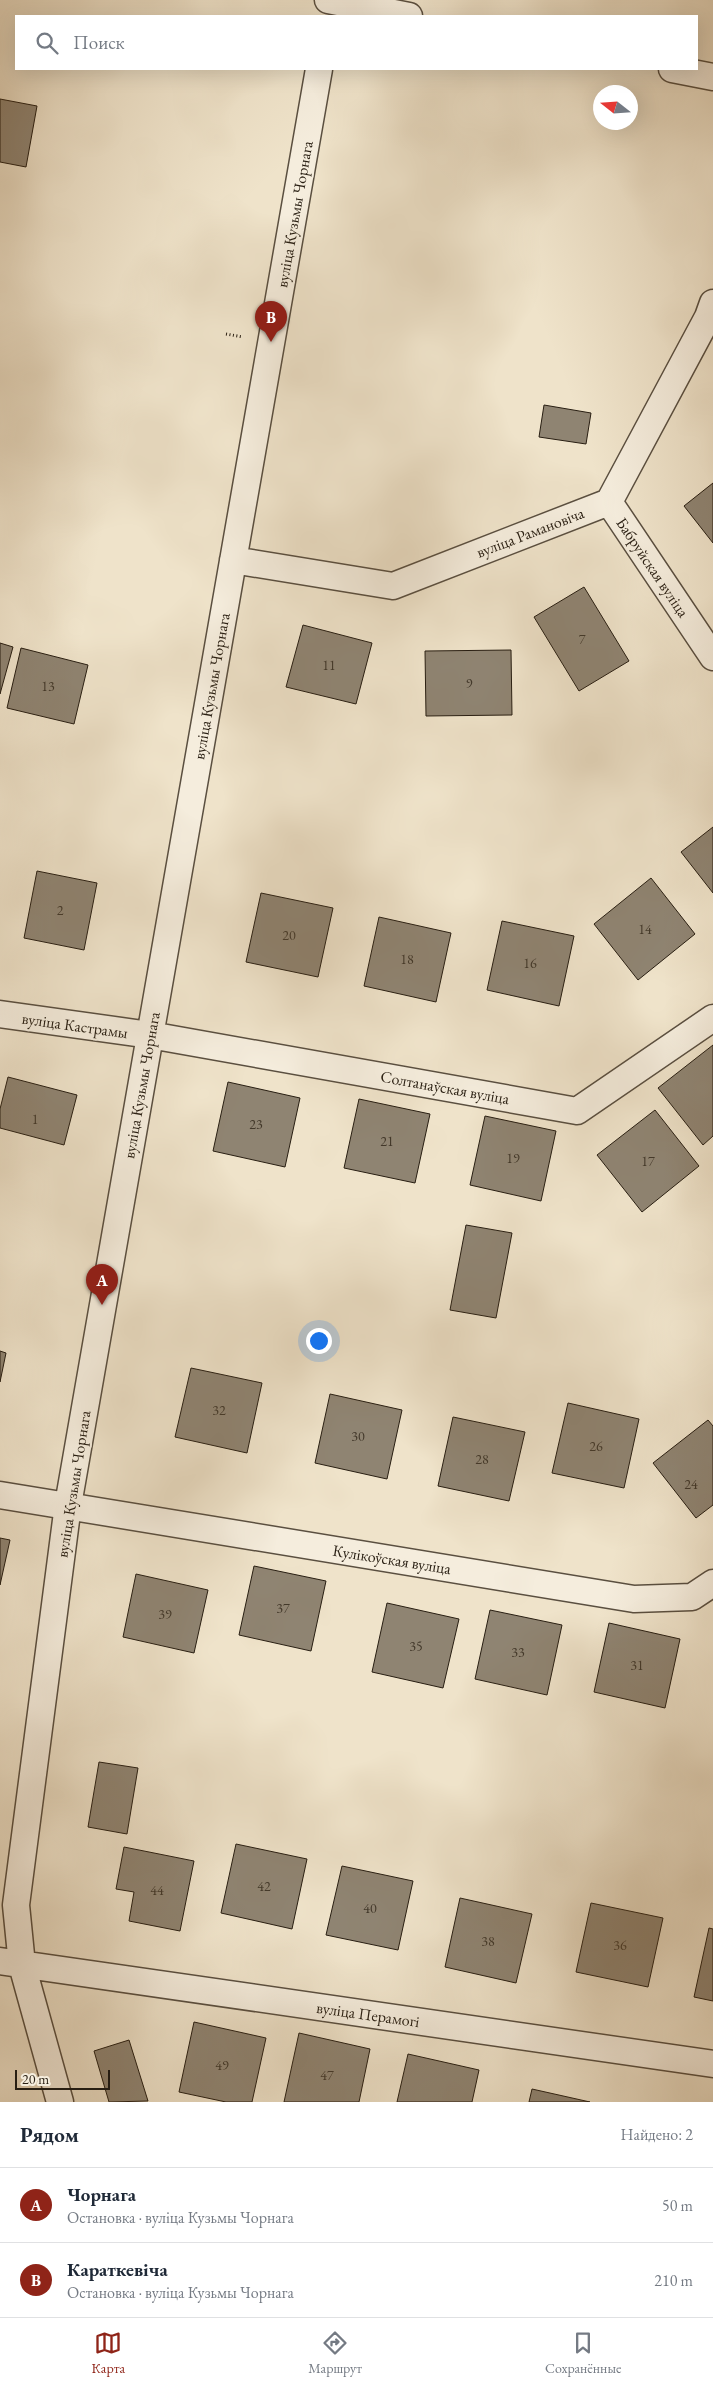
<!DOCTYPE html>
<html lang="ru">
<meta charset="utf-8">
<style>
:root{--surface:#fff;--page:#f2f2f3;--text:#1f2937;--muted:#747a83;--line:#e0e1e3;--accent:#8f2418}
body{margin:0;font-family:"EB Garamond",serif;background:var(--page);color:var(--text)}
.compass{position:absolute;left:593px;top:85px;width:45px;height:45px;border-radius:50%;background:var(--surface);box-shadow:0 5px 20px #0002;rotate:287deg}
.scale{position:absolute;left:15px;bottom:12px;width:95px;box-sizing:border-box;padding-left:5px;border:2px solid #281e12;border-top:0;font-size:14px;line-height:18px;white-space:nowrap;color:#281e12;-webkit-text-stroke:4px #f5eddd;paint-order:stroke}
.you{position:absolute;left:318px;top:1340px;width:18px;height:18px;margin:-12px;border:4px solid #fff;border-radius:50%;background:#1a73e8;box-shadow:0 0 0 8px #1a73e833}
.badge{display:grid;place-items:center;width:32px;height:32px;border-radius:50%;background:var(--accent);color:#fff;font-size:16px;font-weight:700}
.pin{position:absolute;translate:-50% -41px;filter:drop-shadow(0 1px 2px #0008)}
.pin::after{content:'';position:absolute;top:26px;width:18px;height:15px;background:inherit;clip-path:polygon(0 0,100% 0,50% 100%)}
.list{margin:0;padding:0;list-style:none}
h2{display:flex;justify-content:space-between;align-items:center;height:65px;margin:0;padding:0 20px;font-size:21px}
h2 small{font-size:16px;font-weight:400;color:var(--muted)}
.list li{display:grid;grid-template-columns:32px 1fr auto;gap:15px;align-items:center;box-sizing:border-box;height:75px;padding:0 20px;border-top:1px solid var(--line)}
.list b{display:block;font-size:19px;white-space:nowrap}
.list p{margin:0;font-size:16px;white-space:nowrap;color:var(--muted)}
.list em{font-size:16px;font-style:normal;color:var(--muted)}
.icon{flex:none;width:28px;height:28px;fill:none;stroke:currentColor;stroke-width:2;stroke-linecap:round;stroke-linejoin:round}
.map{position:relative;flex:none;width:713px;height:2102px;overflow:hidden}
.search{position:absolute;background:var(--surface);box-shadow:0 5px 20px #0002;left:15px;right:15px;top:15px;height:55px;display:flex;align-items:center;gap:12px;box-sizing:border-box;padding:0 18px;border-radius:0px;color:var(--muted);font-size:19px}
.sheet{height:215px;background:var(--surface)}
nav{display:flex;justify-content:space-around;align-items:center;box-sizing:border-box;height:70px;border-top:1px solid var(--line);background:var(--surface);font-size:14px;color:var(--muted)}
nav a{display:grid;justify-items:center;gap:2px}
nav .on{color:var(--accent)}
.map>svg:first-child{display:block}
</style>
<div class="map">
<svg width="713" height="2102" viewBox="0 0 713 2102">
<rect width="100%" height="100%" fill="#efe3ca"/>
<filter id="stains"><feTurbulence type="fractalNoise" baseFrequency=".004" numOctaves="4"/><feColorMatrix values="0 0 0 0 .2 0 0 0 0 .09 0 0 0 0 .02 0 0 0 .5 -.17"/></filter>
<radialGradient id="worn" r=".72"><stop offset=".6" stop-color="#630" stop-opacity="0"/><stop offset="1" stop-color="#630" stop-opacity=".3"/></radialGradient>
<path fill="#8f8472" stroke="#281e12" d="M0,99L37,106L26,167L0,162Z
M544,405L591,413L586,444L539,437Z
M713,483V543L684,506Z
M584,587L629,661L579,691L534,617Z
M303,625L372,643L356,704L286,687Z
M0,643L13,647L0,694Z
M21,648L88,665L74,724L7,708Z
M511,650L512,715L426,716L425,651Z
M713,827V893L681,852Z
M37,871L97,883L84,950L24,938Z
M651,878L695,934L638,980L594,924Z
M261,893L333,908L318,977L246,962Z
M379,917L451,933L436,1002L364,986Z
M502,921L574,936L559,1006L487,990Z
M713,1045V1136L703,1145L658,1088Z
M8,1077L77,1095L64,1145L0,1128V1109Z
M228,1082L300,1098L285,1167L213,1151Z
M359,1099L430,1114L415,1183L344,1168Z
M655,1110L699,1166L642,1212L597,1155Z
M485,1116L556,1131L541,1201L470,1185Z
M466,1225L512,1233L496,1318L450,1310Z
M0,1351L6,1353L0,1382Z
M191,1368L262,1383L247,1453L175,1437Z
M330,1394L402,1410L387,1479L315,1463Z
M568,1403L639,1419L624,1488L552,1473Z
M453,1417L525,1432L509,1501L438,1486Z
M708,1420L713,1426V1505L696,1518L653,1463Z
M0,1538L10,1540L0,1585Z
M254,1566L326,1581L311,1651L239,1635Z
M136,1574L208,1590L194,1653L123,1637Z
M387,1603L459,1619L443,1688L372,1672Z
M490,1610L562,1625L547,1695L475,1679Z
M609,1623L680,1639L665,1708L594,1692Z
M99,1762L138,1768L127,1834L88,1827Z
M236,1844L307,1859L292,1929L221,1913Z
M124,1847L194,1861L180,1931L129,1921L134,1892L116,1889Z
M342,1866L413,1881L398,1950L326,1935Z
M460,1898L532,1914L516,1983L445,1967Z
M591,1903L663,1918L648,1987L576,1972Z
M709,1928L713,1929V2001L694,1997Z
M194,2022L266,2038L252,2102H226L179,2092Z
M299,2033L370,2049L359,2102H284Z
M129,2040L148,2101L109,2102L94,2051Z
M408,2054L479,2070L472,2102H397Z
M532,2089L590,2102H529Z"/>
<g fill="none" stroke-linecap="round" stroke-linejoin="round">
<defs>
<path id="street" d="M328,0L409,16
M672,69L713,77
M609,502L713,657
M233,560L393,586L609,502L708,317L713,303
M0,1014L150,1035L577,1111L713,1018
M0,1495L634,1599L692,1597L713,1583
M0,1961L713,2064
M60,2102L22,1965L16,1905L68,1505L319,69"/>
</defs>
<use href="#street" stroke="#5a4f40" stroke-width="29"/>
<path stroke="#281e12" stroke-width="3" stroke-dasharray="1 2.5" stroke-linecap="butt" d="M226,334L243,337"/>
<use href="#street" stroke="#f5eddd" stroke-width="26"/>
</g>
<g text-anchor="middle" stroke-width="4" stroke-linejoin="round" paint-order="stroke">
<g font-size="14" fill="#42382a">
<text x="582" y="644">7</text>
<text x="329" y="670">11</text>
<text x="469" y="688">9</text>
<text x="48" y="691">13</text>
<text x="60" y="915">2</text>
<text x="645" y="934">14</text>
<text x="289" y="940">20</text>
<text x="407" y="964">18</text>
<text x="530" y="968">16</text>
<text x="35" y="1124">1</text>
<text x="256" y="1129">23</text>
<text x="387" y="1146">21</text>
<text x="513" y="1163">19</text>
<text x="648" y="1166">17</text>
<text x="219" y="1415">32</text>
<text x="358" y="1441">30</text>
<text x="596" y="1451">26</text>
<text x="482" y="1464">28</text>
<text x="691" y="1489">24</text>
<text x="283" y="1613">37</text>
<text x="165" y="1619">39</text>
<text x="416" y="1651">35</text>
<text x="518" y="1657">33</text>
<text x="637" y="1670">31</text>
<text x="264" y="1891">42</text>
<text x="157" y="1895">44</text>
<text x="370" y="1913">40</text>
<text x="488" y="1946">38</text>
<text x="620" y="1950">36</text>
<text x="222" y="2070">49</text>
<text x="327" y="2080">47</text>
</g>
<g font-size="16" fill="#281e12" stroke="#f5eddd">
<text transform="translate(294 214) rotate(-80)" y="6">вуліца Кузьмы Чорнага</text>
<text transform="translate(530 532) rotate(-21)" y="6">вуліца Рамановіча</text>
<text transform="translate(653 567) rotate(56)" y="6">Бабруйская вуліца</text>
<text transform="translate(211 686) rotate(-80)" y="6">вуліца Кузьмы Чорнага</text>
<text transform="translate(75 1025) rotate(8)" y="6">вуліца Кастрамы</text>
<text transform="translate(141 1085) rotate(-80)" y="6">вуліца Кузьмы Чорнага</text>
<text transform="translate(445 1087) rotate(10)" y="6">Солтанаўская вуліца</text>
<text transform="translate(73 1484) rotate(-81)" y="6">вуліца Кузьмы Чорнага</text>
<text transform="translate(392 1559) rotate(9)" y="6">Кулікоўская вуліца</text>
<text transform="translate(368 2014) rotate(8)" y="6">вуліца Перамогі</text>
</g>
</g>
<rect width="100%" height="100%" filter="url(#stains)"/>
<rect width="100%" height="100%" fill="url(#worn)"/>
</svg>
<svg class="compass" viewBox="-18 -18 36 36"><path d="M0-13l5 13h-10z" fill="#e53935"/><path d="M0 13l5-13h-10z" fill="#747a83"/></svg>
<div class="scale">20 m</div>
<div class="you"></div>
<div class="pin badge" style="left:102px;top:1305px">A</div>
<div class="pin badge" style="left:271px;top:342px">B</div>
<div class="search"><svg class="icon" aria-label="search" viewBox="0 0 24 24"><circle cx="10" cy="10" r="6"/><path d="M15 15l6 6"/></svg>Поиск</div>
</div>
<section class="sheet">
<h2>Рядом<small>Найдено: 2</small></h2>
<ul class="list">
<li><span class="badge">A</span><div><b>Чорнага</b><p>Остановка · вуліца Кузьмы Чорнага</p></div><em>50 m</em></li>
<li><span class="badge">B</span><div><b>Караткевіча</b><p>Остановка · вуліца Кузьмы Чорнага</p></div><em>210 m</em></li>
</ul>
</section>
<nav>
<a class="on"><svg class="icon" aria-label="map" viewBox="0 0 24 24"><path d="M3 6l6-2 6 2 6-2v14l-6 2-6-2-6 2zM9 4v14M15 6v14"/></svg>Карта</a>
<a><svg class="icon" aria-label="directions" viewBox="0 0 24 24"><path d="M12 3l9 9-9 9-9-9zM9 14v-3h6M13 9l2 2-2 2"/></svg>Маршрут</a>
<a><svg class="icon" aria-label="saved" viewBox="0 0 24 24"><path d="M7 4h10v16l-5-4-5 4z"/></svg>Сохранённые</a>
</nav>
